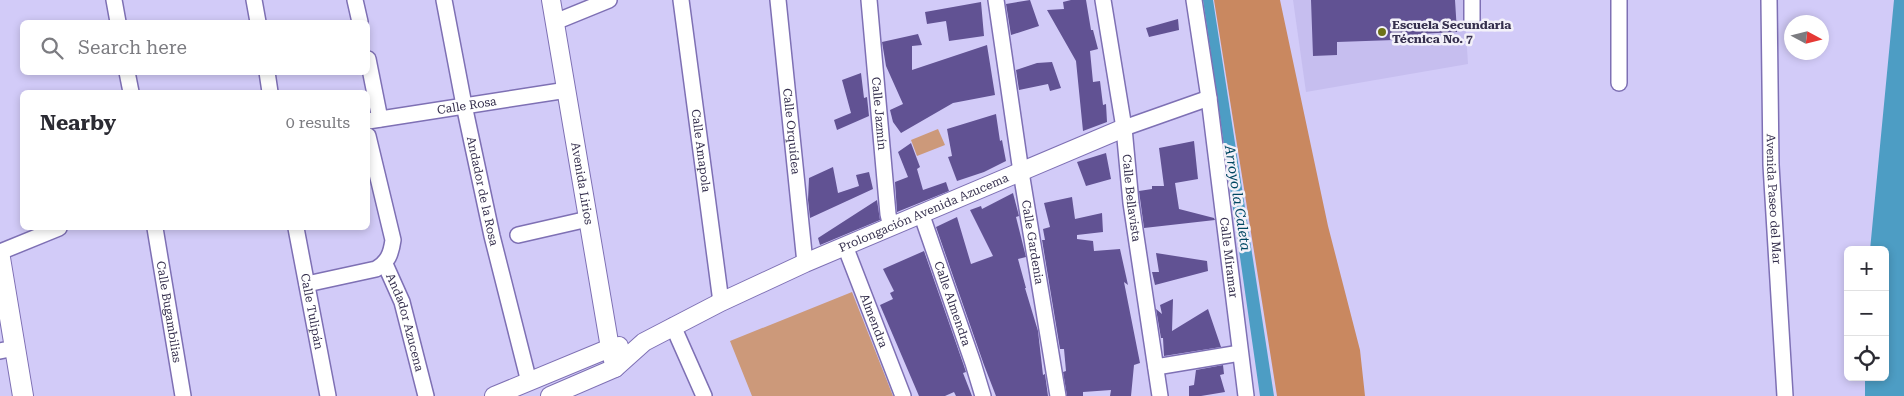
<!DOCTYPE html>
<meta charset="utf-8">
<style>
:root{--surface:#fff;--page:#f2f2f3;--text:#2b2b33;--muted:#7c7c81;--line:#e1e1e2}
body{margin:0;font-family:"Roboto Serif",serif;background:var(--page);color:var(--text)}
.controls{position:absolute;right:15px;bottom:15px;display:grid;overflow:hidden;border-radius:8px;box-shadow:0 2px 8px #0003}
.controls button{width:45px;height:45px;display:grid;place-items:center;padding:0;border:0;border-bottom:1px solid var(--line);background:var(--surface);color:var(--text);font:25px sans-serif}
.compass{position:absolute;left:1784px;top:15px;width:45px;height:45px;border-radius:50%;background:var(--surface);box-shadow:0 2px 8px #0003;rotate:97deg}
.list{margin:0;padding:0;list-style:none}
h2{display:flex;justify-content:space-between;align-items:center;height:65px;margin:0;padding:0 20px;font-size:21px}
h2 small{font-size:16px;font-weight:400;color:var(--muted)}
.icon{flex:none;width:28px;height:28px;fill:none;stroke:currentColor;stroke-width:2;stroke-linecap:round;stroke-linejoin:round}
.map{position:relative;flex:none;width:1904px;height:396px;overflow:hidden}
.search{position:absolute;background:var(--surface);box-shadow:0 2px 8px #0003;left:20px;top:20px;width:350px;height:55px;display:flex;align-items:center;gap:12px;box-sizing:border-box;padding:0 18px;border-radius:8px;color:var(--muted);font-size:19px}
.panel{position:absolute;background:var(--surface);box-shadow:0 2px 8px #0003;left:20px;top:90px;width:350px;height:140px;border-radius:8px}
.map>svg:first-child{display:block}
</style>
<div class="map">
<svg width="1904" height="396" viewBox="0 0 1904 396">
<rect width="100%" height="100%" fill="#d2cbf8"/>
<path fill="#c6beef" d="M1293,0H1464L1468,64L1306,92Z"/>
<path fill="#cc997a" d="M938,129L945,145L917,156L911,140Z
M852,292L893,396H752L730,341Z"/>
<path fill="#c98860" d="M1214,0H1280L1328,226L1360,350L1365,396H1277Z"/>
<path fill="#4d9dc4" d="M1203,0H1213L1274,396H1260Z
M1894,0H1904V396H1865V377H1885V250H1870Z"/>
<path fill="#615293" d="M1030,0L1039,26L1011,35L1006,4Z
M1071,0H1086L1091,30H1093L1098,49L1090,51L1093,82L1100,81L1103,105L1106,104L1107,122L1083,131L1076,61L1047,10L1064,9L1063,2Z
M1311,0H1455L1457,32L1418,34L1419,42L1394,43V40L1337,42V55L1313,56Z
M981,2L984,36L949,41L946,21L927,24L925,12Z
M1178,19L1179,30L1149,37L1146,28Z
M918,34L922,45L912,46V70L987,45L995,95L953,103L901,133L893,122L890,110L903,104L886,66L882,42Z
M1052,62L1061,88L1050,91L1048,84L1019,90L1016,70L1037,63Z
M861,73L864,98L867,97L869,116L837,130L834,120L851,113L842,80Z
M996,114L1000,141L1002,140L1006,161L984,172L957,181L948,157L952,156L947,129Z
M1194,141L1198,179L1175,183L1179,209L1214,218L1215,220L1144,228L1139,191L1152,189V186H1164L1159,148Z
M911,143L920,167L917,169L923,190L946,182L949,191L897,212L895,182L908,177L898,152Z
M1106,153L1111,179L1086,186L1077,162Z
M833,167L838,193L859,186L856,175L869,172L873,189L810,218L808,200L809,178Z
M1013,193L1019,216L1016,217L1026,257L1018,259L1026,288H1025L1038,331L1043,375L1045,374L1048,396H996L984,365L936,227L957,217L971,264L993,256L970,210L981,206L982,209Z
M1072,197L1075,219L1102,213L1103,232L1077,235V239L1093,241L1094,251L1120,249L1128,285L1124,282L1140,363L1134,365L1131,396H1110L1111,390L1083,392V396H1067L1063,372L1066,371L1064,349H1060L1042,240H1045L1043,229L1050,227L1044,203Z
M877,200L880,220L820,245L818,238Z
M924,251L964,366L966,372L963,373L972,396H956L954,392L945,396H919L880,305L893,299L890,293L894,291L883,269Z
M1156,253L1207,261L1208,271L1155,285L1152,272H1159Z
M1173,299L1172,331L1208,309L1221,347L1164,356L1163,338H1161L1156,309L1162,314L1160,305Z
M1223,365L1224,374L1220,375L1225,392L1201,396H1189V386L1194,385L1196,370Z"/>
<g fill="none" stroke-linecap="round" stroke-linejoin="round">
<defs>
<g id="minor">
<path d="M114,0L118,22"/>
<path d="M254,0L258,22"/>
<path d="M355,0L360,22"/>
<path id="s1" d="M444,0L464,105L492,236L529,382"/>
<path id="s2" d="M681,0L721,302"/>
<path id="s3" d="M778,0L805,263"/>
<path id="s4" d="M869,0L888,214L891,227"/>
<path id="s5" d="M996,0L1021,172L1058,396"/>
<path id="s6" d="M1103,0L1124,128L1131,203L1160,396"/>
<path id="s7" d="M1194,0L1209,98L1246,396"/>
<path d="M1472,0V20"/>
<path d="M1619,0V83"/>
<path id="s8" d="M1769,0L1771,165L1785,396"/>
<path d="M555,22L609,0"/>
<path d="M368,59L380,119"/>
<path d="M127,72L131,92"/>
<path d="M267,72L270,92"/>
<path id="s9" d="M368,121L567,90"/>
<path d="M1124,128L1209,98"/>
<path id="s10" d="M921,213L973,363L983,396"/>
<path id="s11" d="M155,228L183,396"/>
<path id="s12" d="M296,228L328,396"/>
<path d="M518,235L588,219"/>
<path id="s13" d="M845,246L903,396"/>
<path d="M0,252L59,228"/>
<path id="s14" d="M385,264L402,302L426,396"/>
<path d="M307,284L376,269C388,262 391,254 393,240L368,136"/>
<path d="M673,326L704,396"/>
<path d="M0,351L15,348"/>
<path d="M1156,367L1240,353"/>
</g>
<g id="tertiary">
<path id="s15" d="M551,0L610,348L615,368"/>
<path d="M494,396L610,348L619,346"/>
<path id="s16" d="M550,396L615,368L644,342L721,302L805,263L1124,128"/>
</g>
<path id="secondary" d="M0,258L23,396"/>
</defs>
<use href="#minor" stroke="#7e70b4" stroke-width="18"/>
<use href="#tertiary" stroke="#7e70b4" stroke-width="20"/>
<use href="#secondary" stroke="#7e70b4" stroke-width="22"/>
<use href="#minor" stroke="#fff" stroke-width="15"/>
<use href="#tertiary" stroke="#fff" stroke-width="18"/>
<use href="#secondary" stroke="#fff" stroke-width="20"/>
</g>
<circle fill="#6d7218" stroke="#f3f1f9" stroke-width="2" cx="1382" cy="32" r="5"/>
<g text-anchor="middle" stroke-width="5" stroke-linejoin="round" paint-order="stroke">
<g font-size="12" font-weight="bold" fill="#36304e" stroke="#f3f1f9" text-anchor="start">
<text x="1392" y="29">Escuela Secundaria<tspan x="1392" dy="14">Técnica No. 7</tspan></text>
</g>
<g font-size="12" fill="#36304e" stroke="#f3f1f9">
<text dy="4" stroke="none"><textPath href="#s9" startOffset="100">Calle Rosa</textPath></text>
<text dy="4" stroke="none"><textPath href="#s4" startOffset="114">Calle Jazmín</textPath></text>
<text dy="4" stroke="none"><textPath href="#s3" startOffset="132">Calle Orquídea</textPath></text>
<text dy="4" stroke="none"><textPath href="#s2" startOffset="152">Calle Amapola</textPath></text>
<text dy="4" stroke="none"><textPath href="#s15" startOffset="186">Avenida Lirios</textPath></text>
<text dy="4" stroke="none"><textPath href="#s1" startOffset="195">Andador de la Rosa</textPath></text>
<text dy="4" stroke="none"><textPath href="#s6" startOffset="200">Calle Bellavista</textPath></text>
<text dy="4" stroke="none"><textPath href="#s8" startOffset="199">Avenida Paseo del Mar</textPath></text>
<text dy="4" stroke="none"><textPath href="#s16" startOffset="418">Prolongación Avenida Azucema</textPath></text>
<text dy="4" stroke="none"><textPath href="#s5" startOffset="245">Calle Gardenia</textPath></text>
<text dy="4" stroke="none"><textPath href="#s7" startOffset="260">Calle Miramar</textPath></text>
<text dy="4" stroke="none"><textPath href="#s10" startOffset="96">Calle Almendra</textPath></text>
<text dy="4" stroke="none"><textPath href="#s11" startOffset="85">Calle Bugambilias</textPath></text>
<text dy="4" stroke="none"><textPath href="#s12" startOffset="85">Calle Tulipán</textPath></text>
<text dy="4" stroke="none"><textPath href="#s13" startOffset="80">Almendra</textPath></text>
<text dy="4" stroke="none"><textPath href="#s14" startOffset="62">Andador Azucena</textPath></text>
</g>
<g font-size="14" font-style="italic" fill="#004762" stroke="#f3f1f9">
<text transform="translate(1238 198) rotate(81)" y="5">Arroyo la Caleta</text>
</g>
</g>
</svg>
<div class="controls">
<button>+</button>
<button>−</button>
<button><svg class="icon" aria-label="locate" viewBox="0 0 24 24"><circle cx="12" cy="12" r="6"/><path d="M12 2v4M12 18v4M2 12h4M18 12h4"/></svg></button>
</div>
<svg class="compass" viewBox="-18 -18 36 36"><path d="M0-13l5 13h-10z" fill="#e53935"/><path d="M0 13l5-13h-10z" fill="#7c7c81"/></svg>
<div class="search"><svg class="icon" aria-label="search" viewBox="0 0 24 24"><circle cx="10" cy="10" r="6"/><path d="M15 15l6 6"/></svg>Search here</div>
<section class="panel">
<h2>Nearby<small>0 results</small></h2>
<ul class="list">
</ul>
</section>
</div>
